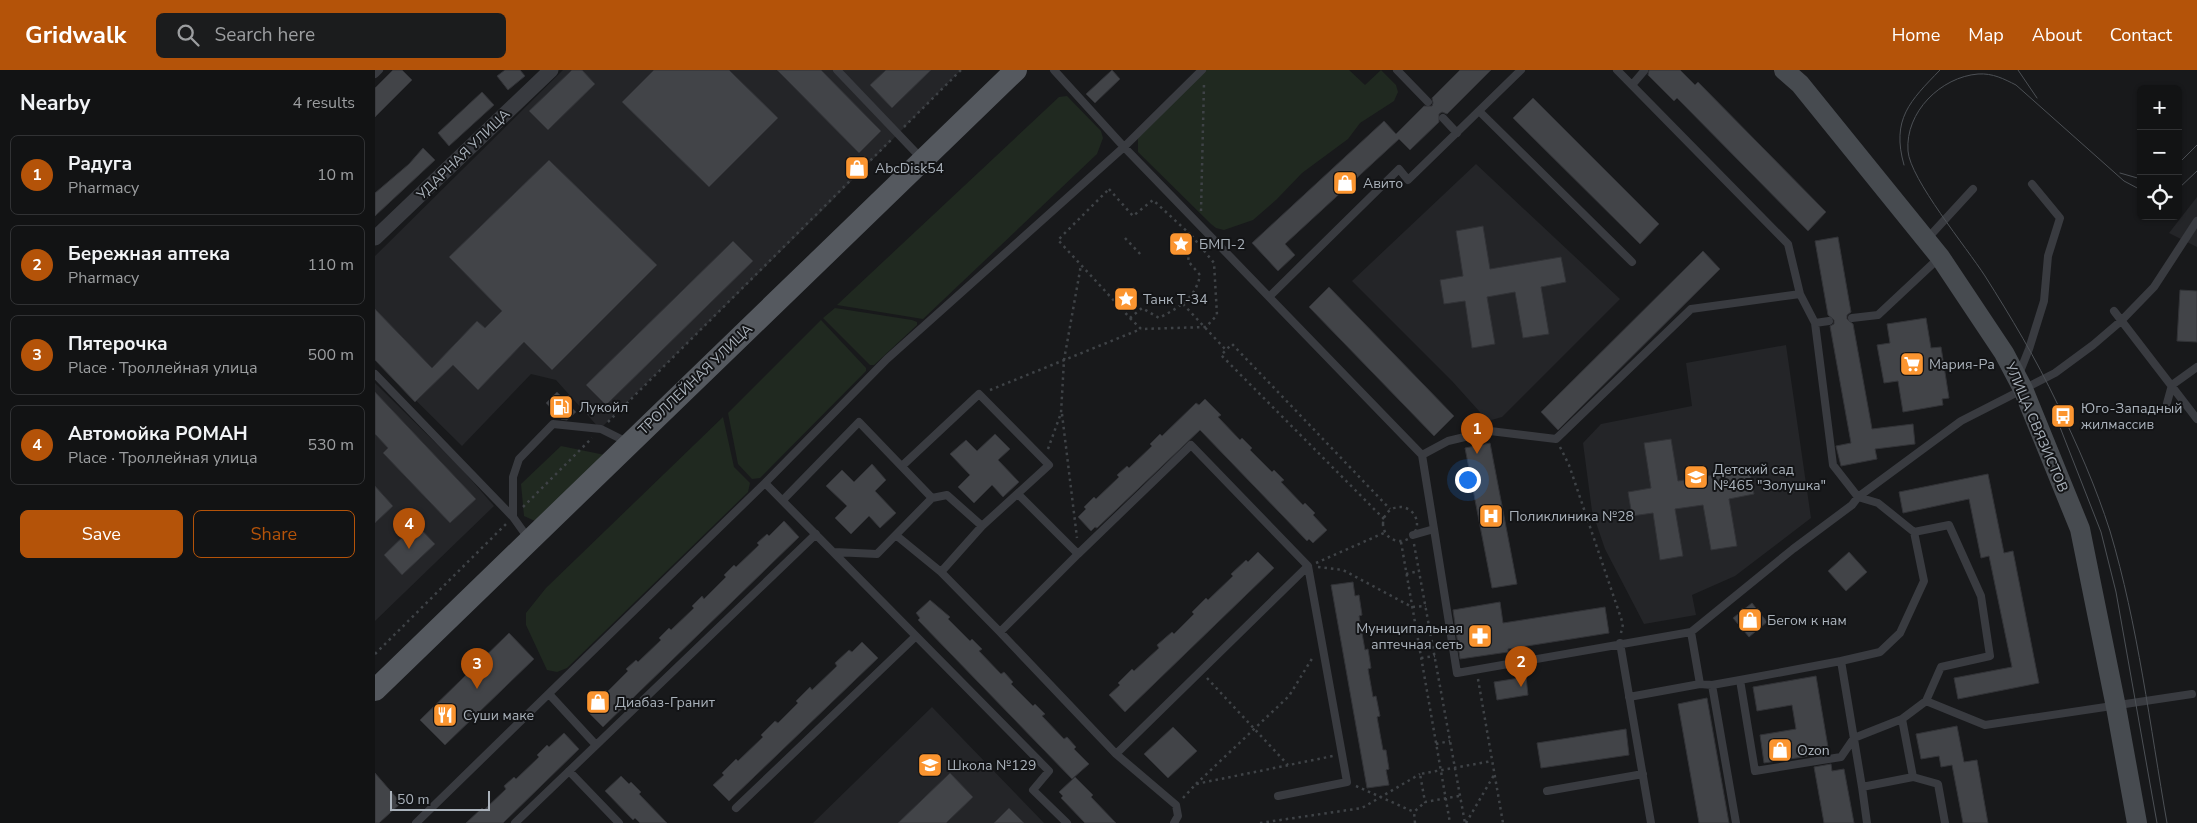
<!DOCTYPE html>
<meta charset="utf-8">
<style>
:root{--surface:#121314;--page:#1b1c1d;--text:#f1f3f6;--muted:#9c9ea0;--line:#313234;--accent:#b45309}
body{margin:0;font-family:"Nunito Sans",sans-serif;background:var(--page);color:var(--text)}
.controls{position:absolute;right:15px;top:15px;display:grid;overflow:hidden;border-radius:8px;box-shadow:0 1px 4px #0004}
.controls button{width:45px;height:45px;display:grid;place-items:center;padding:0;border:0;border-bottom:1px solid var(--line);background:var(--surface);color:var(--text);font:25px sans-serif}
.scale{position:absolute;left:15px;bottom:12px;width:100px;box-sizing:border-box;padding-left:5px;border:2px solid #aab2bb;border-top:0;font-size:14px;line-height:18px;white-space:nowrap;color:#aab2bb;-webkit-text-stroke:4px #131416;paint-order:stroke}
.you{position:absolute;left:1092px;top:409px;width:18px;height:18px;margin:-12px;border:4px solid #fff;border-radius:50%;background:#1a73e8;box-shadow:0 0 0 8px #1a73e833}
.badge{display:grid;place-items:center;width:32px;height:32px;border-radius:50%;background:var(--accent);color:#fff;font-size:16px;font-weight:700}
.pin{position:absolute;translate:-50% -41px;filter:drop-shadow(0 1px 2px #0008)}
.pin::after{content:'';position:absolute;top:26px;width:18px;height:15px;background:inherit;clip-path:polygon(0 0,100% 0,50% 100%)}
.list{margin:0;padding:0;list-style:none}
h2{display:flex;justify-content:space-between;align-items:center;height:65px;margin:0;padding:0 20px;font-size:21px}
h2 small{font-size:16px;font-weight:400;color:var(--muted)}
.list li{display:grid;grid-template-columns:32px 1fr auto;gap:15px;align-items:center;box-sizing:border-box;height:80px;margin:0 10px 10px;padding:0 10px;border:1px solid var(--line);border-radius:8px}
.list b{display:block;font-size:19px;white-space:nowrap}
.list p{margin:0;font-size:16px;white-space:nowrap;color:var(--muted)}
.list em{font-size:16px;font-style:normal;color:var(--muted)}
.actions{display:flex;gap:10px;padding:15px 20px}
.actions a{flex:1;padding:11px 0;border:1px solid var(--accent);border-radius:8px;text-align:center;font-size:18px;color:var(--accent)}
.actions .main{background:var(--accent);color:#fff}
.icon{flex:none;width:28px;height:28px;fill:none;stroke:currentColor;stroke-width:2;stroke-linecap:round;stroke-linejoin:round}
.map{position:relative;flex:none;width:1822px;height:753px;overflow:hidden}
header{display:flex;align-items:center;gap:30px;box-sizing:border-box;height:70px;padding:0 25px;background:var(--accent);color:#fff}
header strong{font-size:24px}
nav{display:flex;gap:28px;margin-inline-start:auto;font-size:18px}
.search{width:350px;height:45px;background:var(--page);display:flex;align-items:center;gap:12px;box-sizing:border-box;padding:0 18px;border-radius:8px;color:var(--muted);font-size:19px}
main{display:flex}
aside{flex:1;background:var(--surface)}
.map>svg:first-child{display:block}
</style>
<header>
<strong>Gridwalk</strong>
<div class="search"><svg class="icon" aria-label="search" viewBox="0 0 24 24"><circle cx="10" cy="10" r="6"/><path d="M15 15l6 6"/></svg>Search here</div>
<nav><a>Home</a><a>Map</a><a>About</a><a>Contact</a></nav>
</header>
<main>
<aside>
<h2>Nearby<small>4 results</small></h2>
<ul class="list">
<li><span class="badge">1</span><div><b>Радуга</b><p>Pharmacy</p></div><em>10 m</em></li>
<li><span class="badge">2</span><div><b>Бережная аптека</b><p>Pharmacy</p></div><em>110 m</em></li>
<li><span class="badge">3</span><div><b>Пятерочка</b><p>Place · Троллейная улица</p></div><em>500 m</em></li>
<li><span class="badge">4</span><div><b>Автомойка РОМАН</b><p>Place · Троллейная улица</p></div><em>530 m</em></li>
</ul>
<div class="actions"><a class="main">Save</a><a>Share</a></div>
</aside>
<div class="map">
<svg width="1822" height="753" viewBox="0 0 1822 753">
<rect width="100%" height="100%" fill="#18191b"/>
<path fill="#242528" d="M188,0H586L445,143L225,359L181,310L156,304L87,376L0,290V186Z
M1101,94L1245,229L1127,347L1113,351L1077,311L977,211Z
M1822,127V177L1794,163Z
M1411,275L1436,448L1360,506L1317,525L1321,545L1269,554L1230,479L1217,441L1208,373L1226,354L1317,336L1311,293Z
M0,313L85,397L119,436L0,551Z
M557,637L669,753H438Z"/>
<path fill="#202920" d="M830,0H974L990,15L1006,0L1021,15L1023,22L1019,31L985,53L973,69L927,103L902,129L878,150L849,160L841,158L836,154L763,82V67Z
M692,26L726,61L728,68L722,84L548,249L462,235L684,27Z
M460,238L537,250L542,252V255L499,295H495L448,248Z
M446,250L491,298V301L385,408L377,409L363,394L353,343Z
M348,347L359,397L375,413L373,422L192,598L182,602L172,600L151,555V543L171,518Z
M186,376L230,385L160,451L149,446L146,414Z"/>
<path fill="#424448" stroke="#323337" d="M18,0H27L37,10L0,47V18Z
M130,0H145L150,6L133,20L122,6Z
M197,0H207L220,14L173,60L154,41Z
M279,0H354L403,48L334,117L247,32Z
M402,0H446L506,61L484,83Z
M511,0H556L517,38L495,15Z
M737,0L745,9L720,33L711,24Z
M1085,0H1116L1072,44L1067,42L1064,44V52L1035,80L1024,69L910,174L920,185L903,201L877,173L1009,51L1021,64L1049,36H1057L1058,33L1057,28Z
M1274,0H1305L1320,15L1323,12L1451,142L1433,161L1302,28L1299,31L1273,5Z
M107,22L119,35L74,76L63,63Z
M1158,28L1284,154L1265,174L1138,48Z
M48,78L60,90L0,146V123L34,94Z
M483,87L490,95L480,103L473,96Z
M174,90L282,195L177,300L149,272L103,320L78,295L40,332L0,290V239L57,298L102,251L110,258L127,241L74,187Z
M1108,156L1115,199L1186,187L1191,212L1166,217L1174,264L1148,268L1140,222L1112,227L1120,274L1097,278L1090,231L1069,234L1065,210L1088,206L1081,161Z
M1463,167L1476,242L1472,245V249L1478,254L1497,359L1538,354L1540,374L1500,379L1502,389L1466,396L1461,376L1476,373L1455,256L1459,254V250L1453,245L1440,171Z
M358,171L378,191L231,335L211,315Z
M1328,181L1345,199L1183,360L1166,342Z
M954,217L1079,346L1059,366L934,237Z
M1805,220L1822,221V272L1802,271Z
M1551,248L1556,278L1566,277L1574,328L1567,329L1568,335L1528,342L1523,311L1509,313L1502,275L1515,273L1512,254Z
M0,322L101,429L75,453L8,383L13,378L0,364Z
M182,322L201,342L192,350L186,349L171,333Z
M830,329L846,345L843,347L865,370L867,368L877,378L875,380L897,402L899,400L909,410L906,412L928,435L930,433L940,443L938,445L952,460L938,473L934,469L932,471L825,360L722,458L720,457L716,461L703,447L711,439L709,437L719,427L721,429L744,407L742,405L752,396L754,398L777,376L775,374L785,364L787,366L821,333L824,335Z
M620,364L635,379L623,390L644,412L628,427L617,415L599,433L583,417L595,405L575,384L591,370L602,381Z
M1296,369L1303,411L1374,399L1379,424L1354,429L1362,476L1336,480L1328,435L1300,439L1308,486L1285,490L1278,443L1257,446L1253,422L1276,418L1269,373Z
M1115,373L1142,514L1117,518L1090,378Z
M497,394L511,410L500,421L521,443L505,458L494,446L476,464L460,448L472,436L451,416L467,400L479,412Z
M1613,404L1629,483L1638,481L1664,613L1583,629L1579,608L1637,597L1614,486L1606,488L1594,429L1528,443L1524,422Z
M0,416L18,436L0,453Z
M409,451L424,467L228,657L212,641L221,633L219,631L229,621L231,623L253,601L251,599L261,590L263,592L286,570L284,568L294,558L296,560L319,538L317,536L327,526L329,529L351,507L349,505L359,495L361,497L384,475L382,473L392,464L394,466Z
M41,454L60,474L27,505L9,485Z
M883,482L899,498L750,642L734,625L745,615L743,613L757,599L759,601L784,578L782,575L797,562L799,564L819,544L817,542L831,528L833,530L858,506L856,504L871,490L873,492Z
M1474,482L1492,502L1471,521L1453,501Z
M978,512L980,526L984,525L987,545L984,546L990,580L993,579L996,598L993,599L998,627L1001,626L1005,646L1002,647L1008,680H1011L1014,699L1011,700L1014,715L992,718L956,515Z
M555,530L575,547L573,549L595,571L597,569L607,579L604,581L626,604L629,602L638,612L636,614L658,636L660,634L670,644L667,646L689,669L692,667L701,677L699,679L714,694L697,709L543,550L545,548L541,543Z
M1125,532L1128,553L1230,537L1234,563L1133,579V582L1085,589L1078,540Z
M1377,533L1392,552L1374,567L1358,548Z
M134,563L159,589L70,675L45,650Z
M487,572L503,588L354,731L338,715L349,705L347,703L361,689L363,691L388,667L386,665L400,651L403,653L423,633L421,631L435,617L437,620L462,596L460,593L474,580L477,582Z
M1441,606L1454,683L1389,693L1385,665L1421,659L1417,635L1382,641L1378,617Z
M1151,607L1153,625L1122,630L1119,612Z
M1332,628L1354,753H1324L1303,634Z
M1582,656L1589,692L1602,690L1613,753H1588L1577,695L1566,697L1564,686L1546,689L1541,664Z
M798,657L822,681L793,708L769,684Z
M1251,659L1254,685L1166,698L1162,673Z
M189,663L204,679L128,753H91L107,738L109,740L131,719L129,716L139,707L141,709L164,687L162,685L172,675L174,677Z
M1456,694L1457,701L1469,699L1479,753H1449L1439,697Z
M0,703L26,733L4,753H0Z
M575,703L598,727L571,753H523Z
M246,706L254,714L256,712L266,722L264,724L292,753H265L260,748L258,750L230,721Z
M700,707L718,725L716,727L741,753H710L686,728L688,726L684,722Z
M634,738L649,753H619Z"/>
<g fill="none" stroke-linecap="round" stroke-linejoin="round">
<path stroke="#3f4347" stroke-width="2.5" stroke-dasharray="2.5 4" stroke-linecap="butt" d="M529,57L586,0
M734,119L758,146L778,130L817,166L813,191L825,205C821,228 803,238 784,248L767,238L755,248L683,170Z
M826,141L829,14
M750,168L767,186
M808,234L851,280
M755,248L766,259L831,257L842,245L839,193L817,166
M615,320L766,259
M687,344L702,468
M233,352L516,70
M1185,377L1194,395L1248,554L1246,563
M673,379L686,343L689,290L706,195
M1008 454a17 17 0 1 1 34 0a17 17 0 1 1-34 0Z
M148,437L217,368
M1009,449L846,285L857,274L1015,439
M1026,472L1075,753
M1039,474L1090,753
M941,493L1011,462
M943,497L968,500L1037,537L1051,536
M1031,504L1044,501
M0,584L132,453
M1046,588L1060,586
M832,608L913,695
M1103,609L1128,753
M1061,674L1075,671
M821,714L914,626L938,587
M981,716L1039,742
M1084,726L1050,732L1045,704L1117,691
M808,728L821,714L958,686
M885,753L987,738L1045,704
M1040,753L1039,742L1050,732
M1091,753L1119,705"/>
<path stroke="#393b40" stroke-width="8" d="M462,0L546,88
M679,0L749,77L1047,385L1059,459L1038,465
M1022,0L1053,32
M1242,0L1413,174L1425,224L1440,253L1458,395L1483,427L1503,433L1539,462L1574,455L1606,526L1615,586L1566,597L1551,631
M0,4L4,0
M1257,15L1269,1
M1104,41L1257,192
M1068,48L1082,63
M1552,169L1598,119
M895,226L1024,99L1033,110L1146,0
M1739,241L1822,349
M1477,248L1503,245L1565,187
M1440,253L1454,251
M0,304L138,447
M1644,304L1654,279L1669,231L1673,186L1685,148L1657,114
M1792,333L1797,315L1822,297
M1047,385L1073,371L1115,361L1181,369L1316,239L1425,224
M527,396L604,324L674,395L607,456L572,425L557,428
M390,413L674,701L658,720L692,753
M643,424L703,484L816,375L933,496L972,712L903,726
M408,430L484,352L557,428L502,484L459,482
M1059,459L1082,603L1316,562L1418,479L1477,435L1483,427L1586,351L1680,303L1718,275L1746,251L1779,217L1822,151
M522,466L566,502L625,562L703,484
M153,468L138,447V407L144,389L178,354L226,359L252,372
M566,502L607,456
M625,562L741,684L801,735L803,746L799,753
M1316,562L1325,614L1337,615L1365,610L1466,591L1487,717
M1245,573L1276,753
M1466,591L1505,582L1525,563L1549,511L1539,462
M1365,610L1380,701L1466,687L1479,668L1527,649L1551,631L1610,655L1817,624
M1337,615L1361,753
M174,624L221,675
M1254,627L1325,614
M1527,649L1538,707L1563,714L1570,753
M741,684L933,496
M194,701L244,753
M1172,721L1268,704
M361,738L541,566
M41,753L390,413L512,289L749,77L827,0
M140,753L441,464
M1492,753L1487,717L1538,707"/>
<path stroke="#393b40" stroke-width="15" d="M0,168L176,0"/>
<path stroke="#474b50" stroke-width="20" d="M1409,0L1425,14L1565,187L1629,283L1648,319L1705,459L1741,637L1762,753"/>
<path stroke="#55595f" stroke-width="22" d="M0,620L641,0"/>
<path stroke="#4c5055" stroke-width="1" d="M1643,0L1662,28
M1803,94L1822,75
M1529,95C1516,49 1535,31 1565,0
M1745,103L1766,109
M1803,119L1822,101
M1766,120L1749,111L1641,15C1629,9 1618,3 1603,4C1566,7 1530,42 1533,81C1535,109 1592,178 1610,206C1636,247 1661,289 1682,333C1702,374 1721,417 1735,461C1763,555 1775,656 1792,753
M1681,347L1726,462L1741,522L1782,753"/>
</g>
<defs>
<symbol id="shop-square" viewBox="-11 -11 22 22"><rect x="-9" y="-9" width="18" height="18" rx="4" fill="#fb9530" stroke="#131416"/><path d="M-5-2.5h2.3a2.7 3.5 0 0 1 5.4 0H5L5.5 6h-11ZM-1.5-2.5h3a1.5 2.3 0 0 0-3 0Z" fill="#fff"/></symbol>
<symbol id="sight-square" viewBox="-11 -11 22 22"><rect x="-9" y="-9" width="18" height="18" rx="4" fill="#fb9530" stroke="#131416"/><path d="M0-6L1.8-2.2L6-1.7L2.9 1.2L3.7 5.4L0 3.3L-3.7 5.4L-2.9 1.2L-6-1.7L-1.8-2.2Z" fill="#fff"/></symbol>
<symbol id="supermarket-square" viewBox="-11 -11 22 22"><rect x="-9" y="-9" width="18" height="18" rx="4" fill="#fb9530" stroke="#131416"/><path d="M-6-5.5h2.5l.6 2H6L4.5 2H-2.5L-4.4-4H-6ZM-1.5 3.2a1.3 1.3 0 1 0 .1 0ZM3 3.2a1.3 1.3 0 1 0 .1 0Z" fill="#fff"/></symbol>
<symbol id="fuel-square" viewBox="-11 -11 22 22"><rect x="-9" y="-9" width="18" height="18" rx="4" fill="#fb9530" stroke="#131416"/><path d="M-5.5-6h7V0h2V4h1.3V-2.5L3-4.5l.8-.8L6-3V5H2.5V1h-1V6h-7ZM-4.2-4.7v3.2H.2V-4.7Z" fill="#fff"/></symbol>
<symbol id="bus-square" viewBox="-11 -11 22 22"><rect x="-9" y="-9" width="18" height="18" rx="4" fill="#fb9530" stroke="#131416"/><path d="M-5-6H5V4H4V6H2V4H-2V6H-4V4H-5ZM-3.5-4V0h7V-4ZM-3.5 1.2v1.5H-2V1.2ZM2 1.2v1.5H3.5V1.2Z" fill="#fff"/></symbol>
<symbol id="school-square" viewBox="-11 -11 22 22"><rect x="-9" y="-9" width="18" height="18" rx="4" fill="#fb9530" stroke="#131416"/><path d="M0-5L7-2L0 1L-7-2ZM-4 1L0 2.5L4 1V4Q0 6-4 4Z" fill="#fff"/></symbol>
<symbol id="hospital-square" viewBox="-11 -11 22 22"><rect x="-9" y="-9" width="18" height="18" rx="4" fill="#fb9530" stroke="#131416"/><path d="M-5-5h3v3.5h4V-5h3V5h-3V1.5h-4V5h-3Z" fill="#fff"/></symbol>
<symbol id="pharmacy-square" viewBox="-11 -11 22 22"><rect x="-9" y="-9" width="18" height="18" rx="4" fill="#fb9530" stroke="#131416"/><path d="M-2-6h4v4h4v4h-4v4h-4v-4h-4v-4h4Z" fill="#fff"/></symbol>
<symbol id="restaurant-square" viewBox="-11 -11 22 22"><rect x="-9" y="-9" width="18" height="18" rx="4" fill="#fb9530" stroke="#131416"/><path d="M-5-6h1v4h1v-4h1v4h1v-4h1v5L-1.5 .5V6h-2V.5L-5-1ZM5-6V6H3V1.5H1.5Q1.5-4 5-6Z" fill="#fff"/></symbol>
</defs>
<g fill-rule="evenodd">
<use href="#shop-square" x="468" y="84" width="28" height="28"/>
<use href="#shop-square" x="956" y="99" width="28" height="28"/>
<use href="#sight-square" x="792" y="160" width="28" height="28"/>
<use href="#sight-square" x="737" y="215" width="28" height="28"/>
<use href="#supermarket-square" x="1523" y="280" width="28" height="28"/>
<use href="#fuel-square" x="172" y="323" width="28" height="28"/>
<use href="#bus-square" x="1674" y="332" width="28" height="28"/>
<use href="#school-square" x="1307" y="393" width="28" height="28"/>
<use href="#hospital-square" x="1102" y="432" width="28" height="28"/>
<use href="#shop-square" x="1361" y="536" width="28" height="28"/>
<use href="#pharmacy-square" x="1091" y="552" width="28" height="28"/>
<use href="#shop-square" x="209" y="618" width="28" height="28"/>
<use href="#restaurant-square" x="56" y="631" width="28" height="28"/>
<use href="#shop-square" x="1391" y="666" width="28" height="28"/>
<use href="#school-square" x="541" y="681" width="28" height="28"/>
</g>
<g text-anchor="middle" stroke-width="4" stroke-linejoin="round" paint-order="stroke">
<g font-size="14" fill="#aab2bb" stroke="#131416">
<text transform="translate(88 84) rotate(-44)" y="5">УДАРНАЯ УЛИЦА</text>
<text transform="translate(320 309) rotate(-44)" y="5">ТРОЛЛЕЙНАЯ УЛИЦА</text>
<text transform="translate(1662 357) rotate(67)" y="5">УЛИЦА СВЯЗИСТОВ</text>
</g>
<g font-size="14" fill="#aab2bb" stroke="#131416" text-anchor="start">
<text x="500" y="103">AbcDisk54</text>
<text x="988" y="118">Авито</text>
<text x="824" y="179">БМП-2</text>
<text x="768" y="234">Танк Т-34</text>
<text x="1554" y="299">Мария-Ра</text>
<text x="204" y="342">Лукойл</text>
<text x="1706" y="343">Юго-Западный<tspan x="1706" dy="16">жилмассив</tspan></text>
<text x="1338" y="404">Детский сад<tspan x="1338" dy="16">№465 "Золушка"</tspan></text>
<text x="1134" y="451">Поликлиника №28</text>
<text x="1392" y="555">Бегом к нам</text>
<text x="1088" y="563" text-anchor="end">Муниципальная<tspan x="1088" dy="16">аптечная сеть</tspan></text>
<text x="240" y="637">Диабаз-Гранит</text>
<text x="88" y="650">Суши маке</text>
<text x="1422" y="685">Ozon</text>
<text x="572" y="700">Школа №129</text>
</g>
</g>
</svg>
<div class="controls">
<button>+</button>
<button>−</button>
<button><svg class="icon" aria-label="locate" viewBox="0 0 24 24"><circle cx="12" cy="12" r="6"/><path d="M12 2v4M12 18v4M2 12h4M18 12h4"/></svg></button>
</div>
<div class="scale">50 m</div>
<div class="you"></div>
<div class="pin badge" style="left:1102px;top:384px">1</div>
<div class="pin badge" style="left:1146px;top:617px">2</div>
<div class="pin badge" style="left:102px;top:619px">3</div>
<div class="pin badge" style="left:34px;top:479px">4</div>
</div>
</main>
